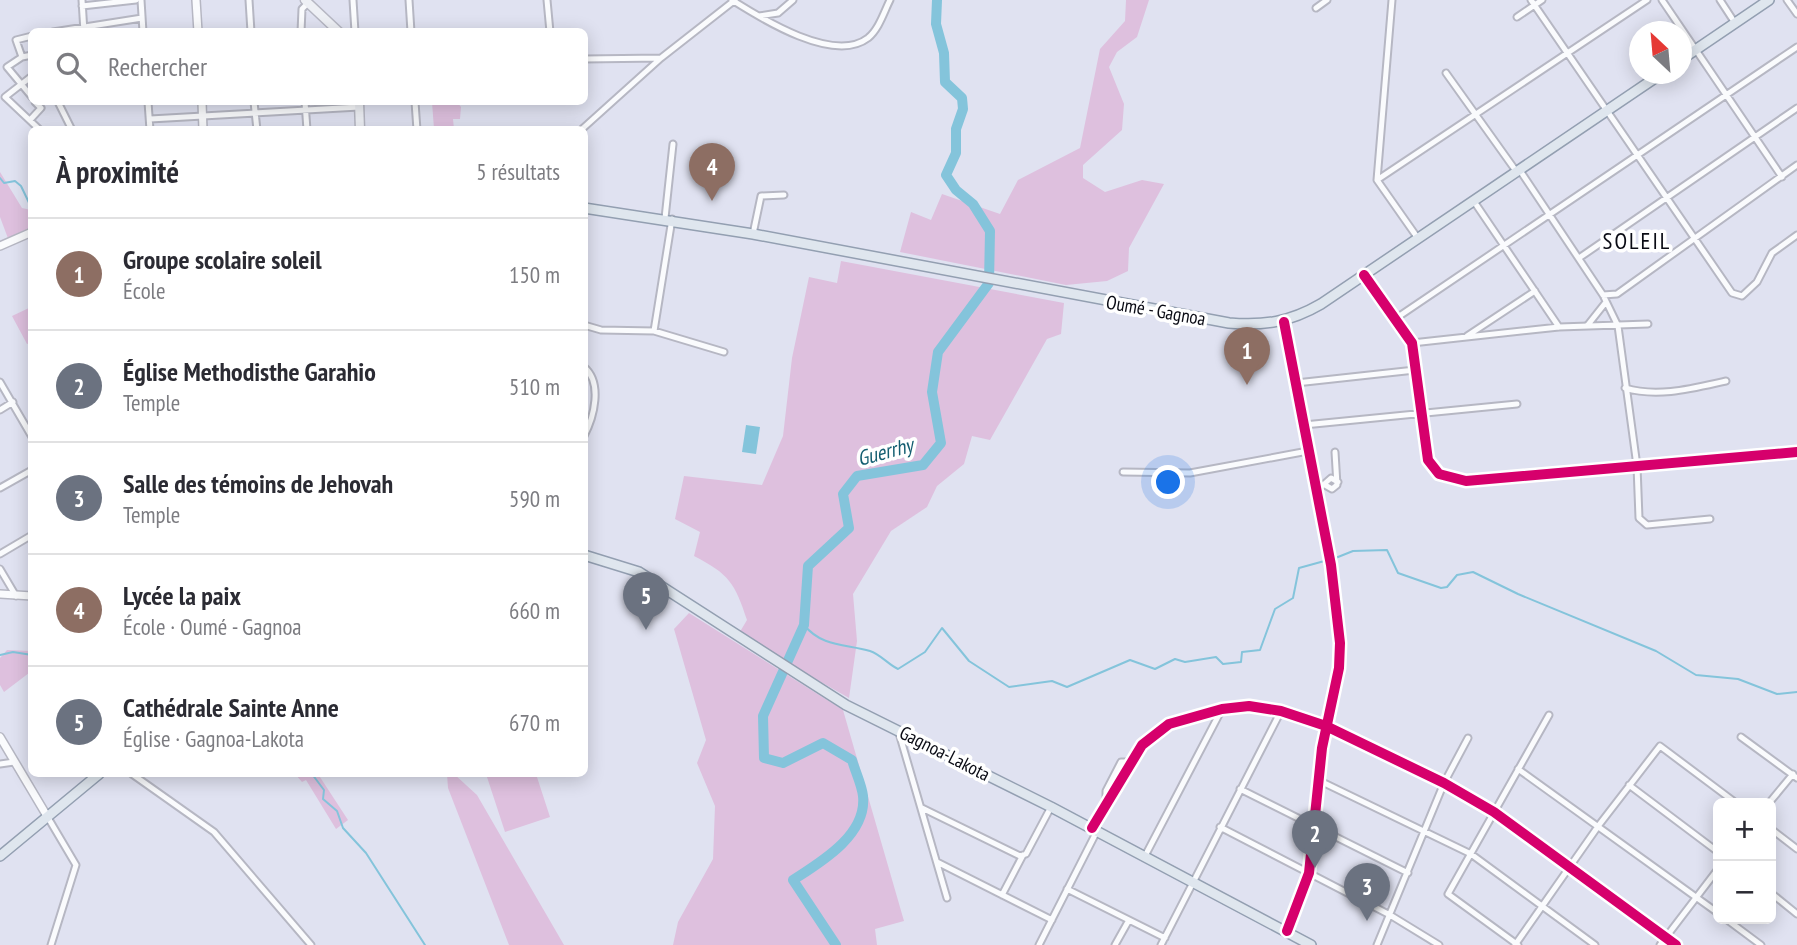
<!DOCTYPE html>
<html lang="fr">
<meta charset="utf-8">
<style>
:root{--surface:#fff;--page:#f7f7f7;--text:#2b2b33;--muted:#7c7c81;--line:#e1e1e2;--accent:#0b8043}
body{margin:0;font-family:"PT Sans Narrow",sans-serif;background:var(--page);color:var(--text)}
.controls{position:absolute;right:21px;bottom:21px;display:grid;overflow:hidden;border-radius:10px;box-shadow:0 4px 18px #0003}
.controls button{width:63px;height:63px;display:grid;place-items:center;padding:0;border:0;border-bottom:2px solid var(--line);background:var(--surface);color:var(--text);font:35px sans-serif}
.compass{position:absolute;left:1629px;top:21px;width:63px;height:63px;border-radius:50%;background:var(--surface);box-shadow:0 4px 18px #0003;rotate:334deg}
.you{position:absolute;left:1169px;top:483px;width:24px;height:24px;margin:-18px;border:5px solid #fff;border-radius:50%;background:#1a73e8;box-shadow:0 0 0 10px #1a73e833}
.badge{display:grid;place-items:center;width:46px;height:46px;border-radius:50%;background:var(--accent);color:#fff;font-size:23px;font-weight:700}
.pin{position:absolute;translate:-50% -58px;filter:drop-shadow(0 2px 4px #0008)}
.pin::after{content:'';position:absolute;top:37px;width:24px;height:21px;background:inherit;clip-path:polygon(0 0,100% 0,50% 100%)}
.list{margin:0;padding:0;list-style:none}
h2{display:flex;justify-content:space-between;align-items:center;height:91px;margin:0;padding:0 28px;font-size:30px}
h2 small{font-size:23px;font-weight:400;color:var(--muted)}
.list li{display:grid;grid-template-columns:46px 1fr auto;gap:21px;align-items:center;box-sizing:border-box;height:112px;padding:0 28px;border-top:2px solid var(--line)}
.list b{display:block;font-size:26px;white-space:nowrap}
.list p{margin:0;font-size:23px;white-space:nowrap;color:var(--muted)}
.list em{font-size:23px;font-style:normal;color:var(--muted)}
.icon{flex:none;width:38px;height:38px;fill:none;stroke:currentColor;stroke-width:2;stroke-linecap:round;stroke-linejoin:round}
.map{position:relative;flex:none;width:1797px;height:945px;overflow:hidden}
.search{position:absolute;background:var(--surface);box-shadow:0 4px 18px #0003;left:28px;top:28px;width:560px;height:77px;display:flex;align-items:center;gap:18px;box-sizing:border-box;padding:0 24px;border-radius:10px;color:var(--muted);font-size:26px}
.panel{position:absolute;background:var(--surface);box-shadow:0 4px 18px #0003;left:28px;top:126px;width:560px;height:651px;border-radius:10px}
.map>svg:first-child{display:block}
</style>
<div class="map">
<svg width="1797" height="945" viewBox="0 0 1797 945">
<rect width="100%" height="100%" fill="#e0e2f1"/>
<path fill="#dec0de" d="M1126,0H1149L1137,37L1117,52L1109,67L1124,104L1122,130L1083,165V178L1105,192L1142,180L1164,184L1129,248L1128,271L1107,281L1066,285L900,252L911,212L931,220L942,194L1000,214L1018,180L1080,148L1100,49L1125,21Z
M432,102H457L461,107L460,119H453L454,129H434Z
M0,172L22,208L31,210V231L9,241L0,217Z
M841,261L1064,303L1061,334L1047,339L990,440L972,436L964,464L937,486L927,507L891,531L853,594L857,641L849,698L738,635L747,620C735,583 729,574 694,556L700,532L675,519L684,476L762,485L783,436L792,358L809,277L837,283Z
M31,307V343L27,344L12,316Z
M689,613L843,710L904,921L875,929L877,945H673L678,922L713,859L715,806L697,763L706,740L674,629Z
M7,650L31,651V676L29,673L4,692L0,685V658Z
M295,774H318L348,820L336,829L306,780L302,782Z
M447,774H454L477,795L564,945H509L448,788Z
M486,774H536L550,817L505,832Z"/>
<path fill="#84c4db" d="M746,425L760,427L756,454L742,452Z"/>
<g fill="none" stroke-linecap="round" stroke-linejoin="round">
<path stroke="#84c4db" stroke-width="2" d="M0,178L4,183L15,181L21,186L32,209
M1333,559L1353,551L1387,550L1398,573L1441,588L1447,587L1457,575L1473,572L1518,594L1656,651L1696,675L1738,679L1777,694L1797,692
M804,625C822,647 845,644 870,651C880,654 889,665 898,669L925,652L942,628L969,661L1009,687L1052,681L1067,687L1130,660L1155,669L1175,659L1185,662L1216,657L1223,664L1241,662L1242,652L1260,650L1275,609L1293,598L1299,568L1328,560
M0,655L13,652L32,655
M312,774L324,790L323,799L337,811L343,828L366,853L425,945"/>
<path stroke="#84c4db" stroke-width="10" d="M836,945L793,880C821,862 867,835 863,796C862,785 855,771 852,760L823,743L783,763L764,758L763,716L804,625L808,566L849,528L843,494L857,476L923,465L941,443L932,392L938,352L989,283L990,231L973,204L956,190L946,175L956,153V129L963,109L962,98L945,82L944,53L936,24L937,0"/>
<defs>
<path id="minor" d="M82,0L84,32
M141,0L143,32
M249,0L251,32
M353,0L355,32
M409,0L411,32
M547,0L550,32
M732,0C762,19 834,64 868,38C879,29 884,12 890,0
M1392,0L1377,180L1417,237
M1531,0L1732,293L1742,296L1757,282L1772,253L1797,235
M1662,0L1782,177
M1720,0L1735,23
M1787,0L1797,14
M82,6L136,0
M1316,8L1327,0
M759,16L778,13L793,0
M1517,17L1542,0
M53,32L142,18
M301,32L302,9L308,3
M32,55L22,57L7,67L32,97
M22,57L16,40L32,36
M584,59L661,58
M1446,73L1516,171
M32,76L5,97L40,130
M58,102L72,130
M148,102L150,130
M254,102L257,130
M305,102L307,130
M415,102L417,130
M150,119L359,107
M30,120L41,108L35,102
M581,130L661,58L735,0
M1519,169L1603,295L1618,326L1637,466L1639,518L1647,525L1710,519
M1377,180L1647,0
M1473,200L1559,327
M665,218L673,144
M753,234L761,196L784,195
M1579,258L1797,108
M1364,275L1412,343L1428,460L1439,474L1466,481L1797,452
M1603,295L1617,294L1797,165
M1395,319L1797,47
M584,325L601,330L654,331L724,352
M1587,326L1606,302
M654,331L672,219
M1467,336L1535,291
M1412,343L1559,327L1648,324
M584,367C603,383 594,417 584,436
M0,382L32,437
M1296,383L1415,370
M1625,388C1658,398 1694,388 1726,381
M0,410L13,402
M1304,425L1517,404
M1123,472L1190,473L1308,451
M1325,485L1332,489L1337,485L1335,452
M1322,486L1331,478L1338,482
M0,488L32,470
M0,554L32,535
M0,569L16,596
M899,733L947,898
M1741,737L1797,778
M0,764L14,762
M1518,769L1718,913
M132,774L214,832L311,945
M1318,780L1471,854L1595,945
M1629,785L1718,852
M1240,789L1408,873
M1106,801V791L1121,762H1129
M1769,803L1793,774
M922,808L1020,856L1026,854L1051,807
M47,816L76,865L51,945
M1220,827L1390,915L1439,945
M1092,828L1142,745L1169,724L1222,709L1249,706L1281,711L1326,726L1444,783L1494,812L1676,945
M1771,829L1797,849
M1145,856L1222,709
M937,862L1052,920
M1067,889L1165,938
M1771,893L1797,914
M1002,895L1023,855
M1726,919L1761,945
M1039,945L1097,831
M1115,945L1129,920
M1161,945L1281,711
M1377,945L1444,783L1468,738
M1515,945L1599,825L1660,746L1736,803
M1518,945L1448,894L1549,715
M1660,945L1718,869"/>
<path id="tertiary" d="M196,0L198,32
M202,102L203,130
M0,246L32,232
M1284,322L1331,565L1340,643L1339,668L1322,748L1309,873L1287,931
M0,594L32,596
M0,737L47,816"/>
<path id="secondary" d="M305,0L339,32
M359,102L360,130"/>
<path id="primary" d="M1682,59L1769,0
M584,208L753,234L1229,323C1264,326 1290,322 1321,304L1661,74
M584,555L639,572L846,705L1051,807L1311,945
M0,856L99,774"/>
</defs>
<use href="#minor" stroke="#b6b7c3" stroke-width="9"/>
<use href="#tertiary" stroke="#b6b7c3" stroke-width="10"/>
<use href="#secondary" stroke="#b6b7c3" stroke-width="11"/>
<use href="#primary" stroke="#939fb1" stroke-width="12"/>
<use href="#minor" stroke="#fafbfd" stroke-width="5"/>
<use href="#tertiary" stroke="#fafbfd" stroke-width="7"/>
<use href="#secondary" stroke="#eef0f5" stroke-width="8"/>
<use href="#primary" stroke="#dfe6ee" stroke-width="9"/>
<defs>
<path id="cycleway" d="M1364,275L1412,343L1428,460L1439,474L1466,481L1797,452
M1284,322L1331,565L1340,643L1339,668L1322,748L1309,873L1287,931
M1092,828L1142,745L1169,724L1222,709L1249,706L1281,711L1326,726L1444,783L1494,812L1676,945"/>
</defs>
<use href="#cycleway" stroke="#fff" stroke-width="15"/>
<use href="#cycleway" stroke="#d6006c" stroke-width="10"/>
</g>
<g text-anchor="middle" stroke-width="7" stroke-linejoin="round" paint-order="stroke">
<g font-size="19" fill="#0a0b14" stroke="#fff">
<text transform="translate(1156 310) rotate(10)" y="7">Oumé - Gagnoa</text>
<text transform="translate(945 753) rotate(27)" y="7">Gagnoa-Lakota</text>
</g>
<g font-size="21" font-style="italic" fill="#145e71" stroke="#fff">
<text transform="translate(885 452) rotate(-15)" y="7">Guerrhy</text>
</g>
<g font-size="23" letter-spacing="2" fill="#0a0b14" stroke="#fff">
<text x="1637" y="249">SOLEIL</text>
</g>
</g>
</svg>
<div class="controls">
<button>+</button>
<button>−</button>
</div>
<svg class="compass" viewBox="-18 -18 36 36"><path d="M0-13l5 13h-10z" fill="#e53935"/><path d="M0 13l5-13h-10z" fill="#7c7c81"/></svg>
<div class="you"></div>
<div class="pin badge" style="left:1247px;top:385px;background:#8d6e63">1</div>
<div class="pin badge" style="left:1315px;top:868px;background:#6b7280">2</div>
<div class="pin badge" style="left:1367px;top:921px;background:#6b7280">3</div>
<div class="pin badge" style="left:712px;top:201px;background:#8d6e63">4</div>
<div class="pin badge" style="left:646px;top:630px;background:#6b7280">5</div>
<div class="search"><svg class="icon" aria-label="search" viewBox="0 0 24 24"><circle cx="10" cy="10" r="6"/><path d="M15 15l6 6"/></svg>Rechercher</div>
<section class="panel">
<h2>À proximité<small>5 résultats</small></h2>
<ul class="list">
<li><span class="badge" style="background:#8d6e63">1</span><div><b>Groupe scolaire soleil</b><p>École</p></div><em>150 m</em></li>
<li><span class="badge" style="background:#6b7280">2</span><div><b>Église Methodisthe Garahio</b><p>Temple</p></div><em>510 m</em></li>
<li><span class="badge" style="background:#6b7280">3</span><div><b>Salle des témoins de Jehovah</b><p>Temple</p></div><em>590 m</em></li>
<li><span class="badge" style="background:#8d6e63">4</span><div><b>Lycée la paix</b><p>École · Oumé - Gagnoa</p></div><em>660 m</em></li>
<li><span class="badge" style="background:#6b7280">5</span><div><b>Cathédrale Sainte Anne</b><p>Église · Gagnoa-Lakota</p></div><em>670 m</em></li>
</ul>
</section>
</div>
